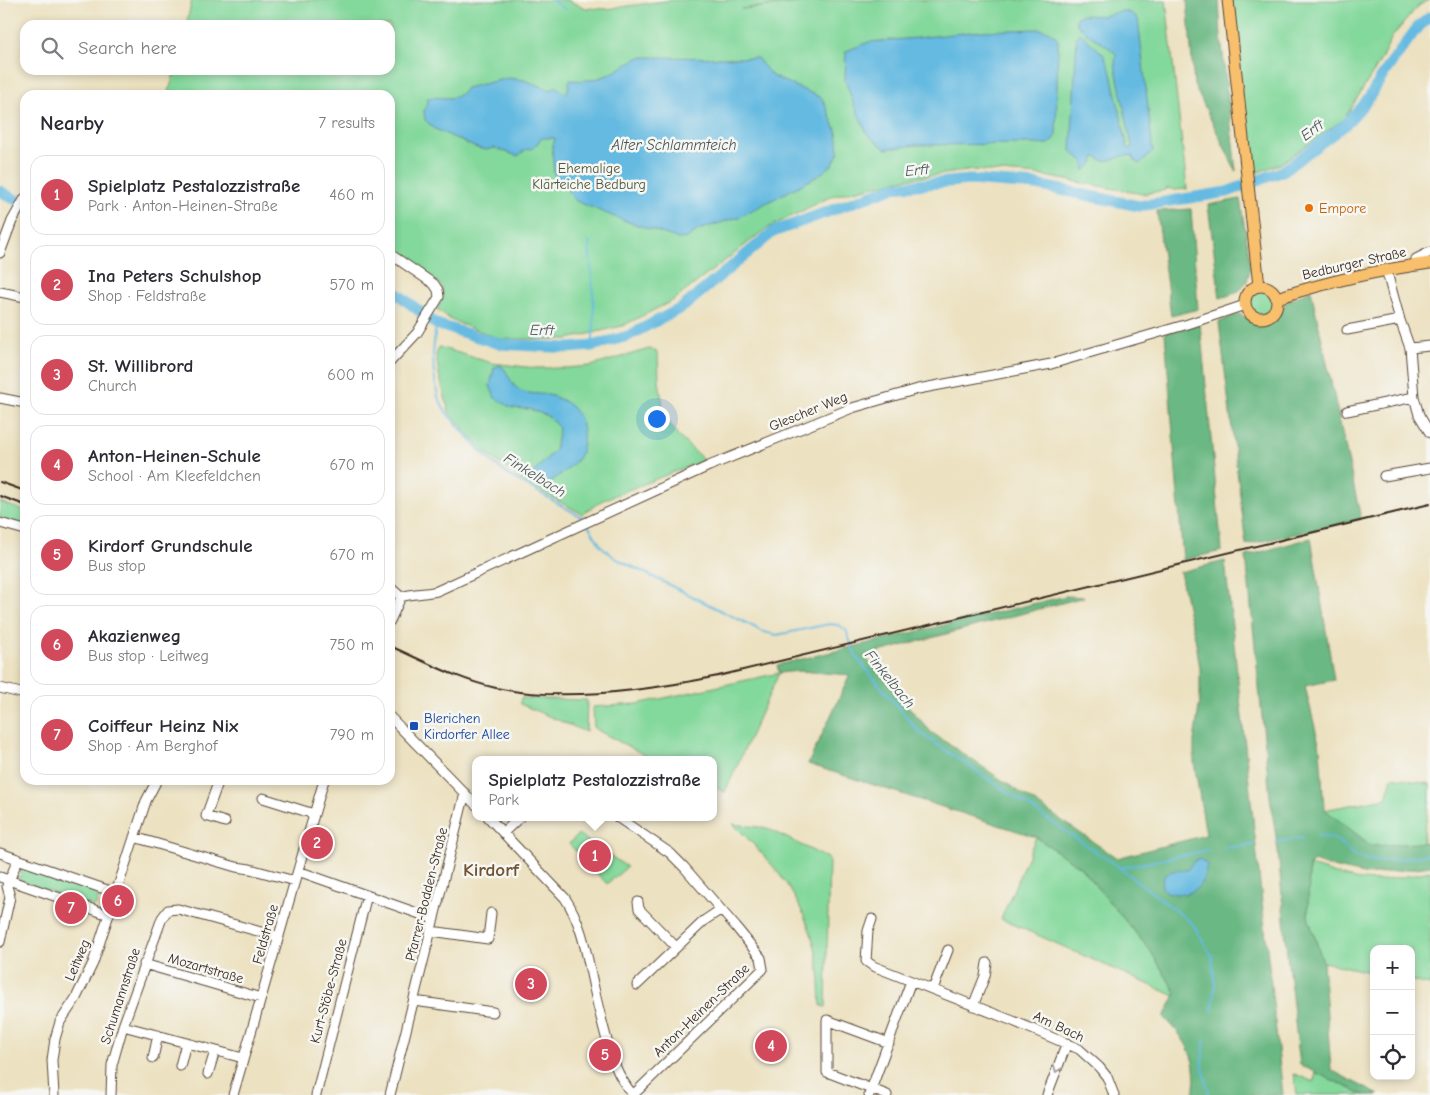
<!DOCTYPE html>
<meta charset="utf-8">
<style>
:root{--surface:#fff;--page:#f7f7f7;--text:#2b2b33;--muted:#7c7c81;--line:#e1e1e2;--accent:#d1495b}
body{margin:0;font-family:"Comic Neue",sans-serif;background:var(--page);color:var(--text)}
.controls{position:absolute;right:15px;bottom:15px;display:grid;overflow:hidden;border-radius:10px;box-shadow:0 2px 8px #0003}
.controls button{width:45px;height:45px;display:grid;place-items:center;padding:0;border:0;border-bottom:1px solid var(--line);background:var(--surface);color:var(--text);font:25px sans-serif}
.you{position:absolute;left:656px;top:418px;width:18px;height:18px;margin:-12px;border:4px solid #fff;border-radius:50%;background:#1a73e8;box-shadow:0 0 0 8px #1a73e833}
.badge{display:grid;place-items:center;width:32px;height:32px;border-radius:50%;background:var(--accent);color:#fff;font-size:16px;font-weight:700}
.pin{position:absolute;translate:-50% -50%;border:2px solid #fff;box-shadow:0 1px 5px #0006}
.popup{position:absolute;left:472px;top:756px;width:245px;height:65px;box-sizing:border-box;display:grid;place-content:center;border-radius:10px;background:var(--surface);filter:drop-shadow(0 1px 4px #0005);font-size:16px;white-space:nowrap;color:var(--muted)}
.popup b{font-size:19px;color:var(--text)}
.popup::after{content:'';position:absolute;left:50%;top:100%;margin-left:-10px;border:10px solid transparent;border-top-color:var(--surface)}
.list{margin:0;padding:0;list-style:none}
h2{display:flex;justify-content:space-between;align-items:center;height:65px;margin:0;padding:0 20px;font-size:21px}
h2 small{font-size:16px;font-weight:400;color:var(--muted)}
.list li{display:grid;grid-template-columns:32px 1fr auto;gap:15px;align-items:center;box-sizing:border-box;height:80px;margin:0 10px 10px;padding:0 10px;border:1px solid var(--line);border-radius:15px}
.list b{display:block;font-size:19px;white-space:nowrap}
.list p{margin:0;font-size:16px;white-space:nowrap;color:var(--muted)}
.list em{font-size:16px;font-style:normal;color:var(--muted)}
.icon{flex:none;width:28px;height:28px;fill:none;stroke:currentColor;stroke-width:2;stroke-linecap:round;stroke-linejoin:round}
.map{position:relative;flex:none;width:1430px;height:1095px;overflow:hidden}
.search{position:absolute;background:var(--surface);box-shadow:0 2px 8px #0003;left:20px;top:20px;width:375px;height:55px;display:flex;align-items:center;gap:12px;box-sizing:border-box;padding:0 18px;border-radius:15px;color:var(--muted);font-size:19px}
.panel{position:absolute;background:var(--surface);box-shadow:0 2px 8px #0003;left:20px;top:90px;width:375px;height:695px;border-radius:15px}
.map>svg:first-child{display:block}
</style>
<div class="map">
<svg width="1430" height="1095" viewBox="0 0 1430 1095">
<rect width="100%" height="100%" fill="#f6f6f2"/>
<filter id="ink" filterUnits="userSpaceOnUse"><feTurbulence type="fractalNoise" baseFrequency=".02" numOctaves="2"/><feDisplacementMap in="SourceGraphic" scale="10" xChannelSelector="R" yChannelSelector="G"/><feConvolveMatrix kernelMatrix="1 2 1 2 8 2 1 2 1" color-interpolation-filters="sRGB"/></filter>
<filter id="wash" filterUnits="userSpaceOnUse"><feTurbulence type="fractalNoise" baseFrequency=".0096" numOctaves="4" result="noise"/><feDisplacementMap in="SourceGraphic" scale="20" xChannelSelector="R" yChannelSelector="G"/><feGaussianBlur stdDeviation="1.12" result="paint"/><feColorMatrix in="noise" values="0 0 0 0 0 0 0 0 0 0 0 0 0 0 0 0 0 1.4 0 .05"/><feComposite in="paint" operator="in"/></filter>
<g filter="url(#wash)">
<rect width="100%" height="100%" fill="#ece1c0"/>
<path fill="#83d89b" stroke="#5f815c" d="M192,0H567L586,8L607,9L672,0H819L741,9L829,0H1166L1187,189L1175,190L1167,188L1166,190L1143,194L1039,175L974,170L905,179L832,196L766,229L674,300L622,326L568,339H500L451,320L437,309C442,300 445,294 440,284L390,250V95H168L175,70H390V25H186Z
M1231,0H1429L1418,6L1392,37L1378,65L1344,119L1280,164L1250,175Z
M1248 302a13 13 0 1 1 26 0a13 13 0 1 1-26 0Z
M439,347L492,363L535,368H566L591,366L649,349L655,350L658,355L659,380L664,415L678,436L704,460L603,500L582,514L526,483L483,451L449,412L439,374L436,355Z
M0,502L25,511V526L0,520Z
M779,673L725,792L714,787V760H654L599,731L594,727L593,707L637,704Z
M521,698L587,700L586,732L520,704Z
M1392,777L1430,784V798L1422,844L1372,846L1324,810L1386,798Z
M733,824L767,828L829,859L826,1007L821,1006C820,989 820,972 817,956C804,897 774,864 733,824Z
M578,834L627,867L607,884L569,844Z
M1036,837L1080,867L1150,950L1176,993L1175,996L1001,919Z
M24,866L101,891L95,907L18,880Z
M1309,866C1327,870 1343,878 1361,880C1384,883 1408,875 1430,871V985L1411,981V949H1374V973L1323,962L1308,917Z
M1316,1072L1364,1095H1297L1294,1074L1314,1082Z"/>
<path fill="#6ab883" stroke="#527150" d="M1187,0H1219L1221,37L1236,171L1194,85Z
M1240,199L1251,266L1247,281L1240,290L1233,294L1220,298L1208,205Z
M1191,209L1198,309L1171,316L1157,211Z
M1311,290L1361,519L1246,545L1219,322L1239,314L1255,322L1265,324L1276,318L1286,302Z
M1200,324L1222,551L1183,560L1165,333Z
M1311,538L1334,680L1305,686L1320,748L1324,809L1372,846L1430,842V866L1368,875L1328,866L1314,861L1309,866L1308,917L1323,962L1331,1070L1379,1095H1364L1300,1065L1287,954L1278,850L1270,797L1246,556Z
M1225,561L1283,1095H1193C1199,1061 1188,1041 1164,1017L1176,993L1150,950L1080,867L1036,837L808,764L850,675L800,671L779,673L777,665L1066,596L1084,597L864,656L931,732L1117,858L1206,835L1194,762V741L1200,700V668L1195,637L1188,612L1180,572Z"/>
<path fill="#65bae1" stroke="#507280" d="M1122,11L1131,13L1138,19L1153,152L1139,164L1135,161L1133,156C1119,152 1109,168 1095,156L1093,163L1085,171L1084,162L1071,151L1077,35L1081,34L1103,54L1110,69L1128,148L1131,149L1132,146L1115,64L1116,54C1105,42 1087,37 1076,23V18L1080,15L1103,16Z
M1039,29C1047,30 1054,32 1058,40L1056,136C1051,148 1041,144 1030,144L916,145L886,149L868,135L854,105L845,80L846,51L869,42L917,38L980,31Z
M640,57L757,58L772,76L822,98L837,132L839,151L833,164L818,176L739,217L698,230L687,238L679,239L617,218L576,201L554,174L552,149L555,138H542L533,148L525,150L518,156L494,148L486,150L477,148L435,129L425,120L424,111L428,103L427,98C440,95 456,104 466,88L508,78L524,80L551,90L556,86L562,91L567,93L570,80C603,83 612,72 640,57Z
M500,365C509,371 509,383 518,389C528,396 540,392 552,396C574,403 585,418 583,442C582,447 582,453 579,457C572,468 557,476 547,485C540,485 534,481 532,474L555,450L559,428L548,416L529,409L512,408L495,398L490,386L494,368Z
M1200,859L1207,864C1205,882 1196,896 1177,894C1170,893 1167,893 1162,888C1162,869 1172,871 1187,870L1195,860Z"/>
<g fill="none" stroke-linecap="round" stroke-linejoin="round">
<path stroke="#65bae1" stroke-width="2" d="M551,0L565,9
M589,242C591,277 597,312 592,346
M436,324L433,354L434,375L438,397L446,412L482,453L508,475L585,519
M588,525L601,546L615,558L764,632L777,635L829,624L838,625L846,630L856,657L920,733L1120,868L1192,923L1212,956L1215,985L1212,1011
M1318,836L1334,838L1356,857L1374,861L1401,859L1430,854
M1277,842L1302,838
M1224,848L1253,845
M1120,868L1208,850
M1205,1040L1202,1062L1209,1095"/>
<path stroke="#65bae1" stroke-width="11" d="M0,191L25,205
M390,288L436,324L500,344L569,348L592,346L628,336L683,307L773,232L894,187L970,180L1037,185L1139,206L1227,192L1283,171L1345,125L1368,99L1387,69L1417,28L1430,17"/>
</g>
</g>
<g filter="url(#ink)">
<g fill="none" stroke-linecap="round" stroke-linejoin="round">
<defs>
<path id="minor" d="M0,253L12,221L25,198
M390,254L434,284L438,290L439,297L417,333L390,362
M1418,264L1416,259L1430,252
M1386,269L1400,320L1410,348L1430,346
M0,292L25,297
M1347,330L1400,320
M1410,348L1414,397L1419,415L1430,433
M0,398L25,403
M1347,411L1414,397
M1384,476L1430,468
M0,523L25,530
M390,587L401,597
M401,597C410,593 426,594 437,591L709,466L852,408L918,389L1051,364L1188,324L1245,305
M390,621L401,597
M0,688L25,694
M390,717L476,805
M219,780L206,816L225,822
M263,798L314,814
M488,817L565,898C583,925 587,957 594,988C597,1003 601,1018 605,1033C611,1057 617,1076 633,1095
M617,817L670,853L684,867L736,927L761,958L763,969L633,1095
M503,833L520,817
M134,837L236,867L250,869L295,881
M0,853L116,893
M298,871L434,919
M0,877L109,915
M638,902L639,909L676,947
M872,919L868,931L866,961L873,966L1013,1021L1079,1049L1099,1067L1107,1077L1114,1095
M431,931L488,939L491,913
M0,942L10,897L7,886L18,859
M144,964L261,998
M637,985L705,920L720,910
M933,989L948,950
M414,1001L493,1012
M973,1006L985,976L987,963
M123,1026L243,1058
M153,1058L158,1035
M180,1066L186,1043
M208,1074L215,1051
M54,1095L52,1060L55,1039L60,1022L76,998L93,963L146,801L157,780
M111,1095L112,1065L123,1026L162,918L168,910L178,909L279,937
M233,1095L324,780
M316,1095L367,895
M390,1095L465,793
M869,1095L911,981
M887,1095L827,1072V1020L889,1043
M1047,1095L1067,1043"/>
<path id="major" d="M1228,0L1259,286
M1245 302a16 16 0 1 1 32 0a16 16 0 1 1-32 0Z
M1277,298C1327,282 1378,270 1430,263"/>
</defs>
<use href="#minor" stroke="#564536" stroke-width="11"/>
<use href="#major" stroke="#564536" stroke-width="13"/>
<use href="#minor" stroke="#fff" stroke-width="9"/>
<use href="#major" stroke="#f8bf6c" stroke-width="11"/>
<path stroke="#3b2a1e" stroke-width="2" d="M0,482L25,491
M0,496L25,505
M390,646C424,661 459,680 496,688C563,702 651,690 718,676L1430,504"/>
</g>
<defs><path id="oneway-chevron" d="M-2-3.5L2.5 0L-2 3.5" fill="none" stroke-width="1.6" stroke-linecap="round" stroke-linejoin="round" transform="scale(1.25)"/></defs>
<use stroke="#a79f9a" href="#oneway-chevron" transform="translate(1057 1069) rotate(111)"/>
</g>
<circle fill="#e8710a" stroke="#f6f6f2" stroke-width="2" cx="1309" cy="208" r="5"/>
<rect fill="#1a4fb4" stroke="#f6f6f2" stroke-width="2" x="409" y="721" width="10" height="10" rx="2.5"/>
<g text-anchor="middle" stroke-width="5" stroke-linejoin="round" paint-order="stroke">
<g font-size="14" fill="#4d563d" stroke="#f6f6f2">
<text x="589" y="173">Ehemalige<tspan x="589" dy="16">Klärteiche Bedburg</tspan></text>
</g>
<g font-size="14" fill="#c56008" stroke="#f6f6f2" text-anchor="start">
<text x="1319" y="213">Empore</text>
</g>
<g font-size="14" fill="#3b2a1e" stroke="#f6f6f2">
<text transform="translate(1354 263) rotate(-13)" y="5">Bedburger Straße</text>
<text transform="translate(808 411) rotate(-22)" y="5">Glescher Weg</text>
<text transform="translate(426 894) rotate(-76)" y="5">Pfarrer-Bodden-Straße</text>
<text transform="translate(265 934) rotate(-74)" y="5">Feldstraße</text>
<text transform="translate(77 960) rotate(-67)" y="5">Leitweg</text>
<text transform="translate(206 968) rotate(16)" y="5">Mozartstraße</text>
<text transform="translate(328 991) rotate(-75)" y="5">Kurt-Stöbe-Straße</text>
<text transform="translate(120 996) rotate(-72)" y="5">Schumannstraße</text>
<text transform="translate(701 1010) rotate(-44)" y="5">Anton-Heinen-Straße</text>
<text transform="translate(1059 1026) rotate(25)" y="5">Am Bach</text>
</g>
<g font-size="14" fill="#164399" stroke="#f6f6f2" text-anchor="start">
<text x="424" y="723">Blerichen<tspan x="424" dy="16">Kirdorfer Allee</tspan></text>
</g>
<g font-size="15" font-style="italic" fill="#485558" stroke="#f6f6f2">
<text transform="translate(1312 130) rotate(-36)" y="5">Erft</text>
<text x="674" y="150">Alter Schlammteich</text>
<text transform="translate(917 170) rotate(-5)" y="5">Erft</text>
<text transform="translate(542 330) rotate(1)" y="5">Erft</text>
<text transform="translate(535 475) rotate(32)" y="5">Finkelbach</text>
<text transform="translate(890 679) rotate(51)" y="5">Finkelbach</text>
</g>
<g font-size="19" font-weight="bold" fill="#705334" stroke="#f6f6f2">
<text x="491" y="876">Kirdorf</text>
</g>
</g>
</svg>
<div class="controls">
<button>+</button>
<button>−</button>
<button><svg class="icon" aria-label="locate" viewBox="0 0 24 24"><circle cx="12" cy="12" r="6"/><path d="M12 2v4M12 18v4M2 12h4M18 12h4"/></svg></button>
</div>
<div class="you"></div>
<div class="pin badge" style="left:595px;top:856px">1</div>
<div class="popup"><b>Spielplatz Pestalozzistraße</b>Park</div>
<div class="pin badge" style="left:317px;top:843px">2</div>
<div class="pin badge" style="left:531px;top:984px">3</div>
<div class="pin badge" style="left:771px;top:1046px">4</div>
<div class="pin badge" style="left:605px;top:1055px">5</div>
<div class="pin badge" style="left:118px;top:901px">6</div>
<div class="pin badge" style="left:71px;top:908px">7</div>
<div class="search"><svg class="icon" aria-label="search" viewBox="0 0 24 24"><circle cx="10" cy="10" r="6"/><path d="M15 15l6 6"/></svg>Search here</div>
<section class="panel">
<h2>Nearby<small>7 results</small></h2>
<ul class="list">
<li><span class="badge">1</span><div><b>Spielplatz Pestalozzistraße</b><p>Park · Anton-Heinen-Straße</p></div><em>460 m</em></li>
<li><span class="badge">2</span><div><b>Ina Peters Schulshop</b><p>Shop · Feldstraße</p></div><em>570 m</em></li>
<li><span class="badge">3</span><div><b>St. Willibrord</b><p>Church</p></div><em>600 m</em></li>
<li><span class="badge">4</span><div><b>Anton-Heinen-Schule</b><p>School · Am Kleefeldchen</p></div><em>670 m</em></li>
<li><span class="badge">5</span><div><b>Kirdorf Grundschule</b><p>Bus stop</p></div><em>670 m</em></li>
<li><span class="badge">6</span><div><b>Akazienweg</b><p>Bus stop · Leitweg</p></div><em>750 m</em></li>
<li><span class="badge">7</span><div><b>Coiffeur Heinz Nix</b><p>Shop · Am Berghof</p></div><em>790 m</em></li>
</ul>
</section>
</div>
